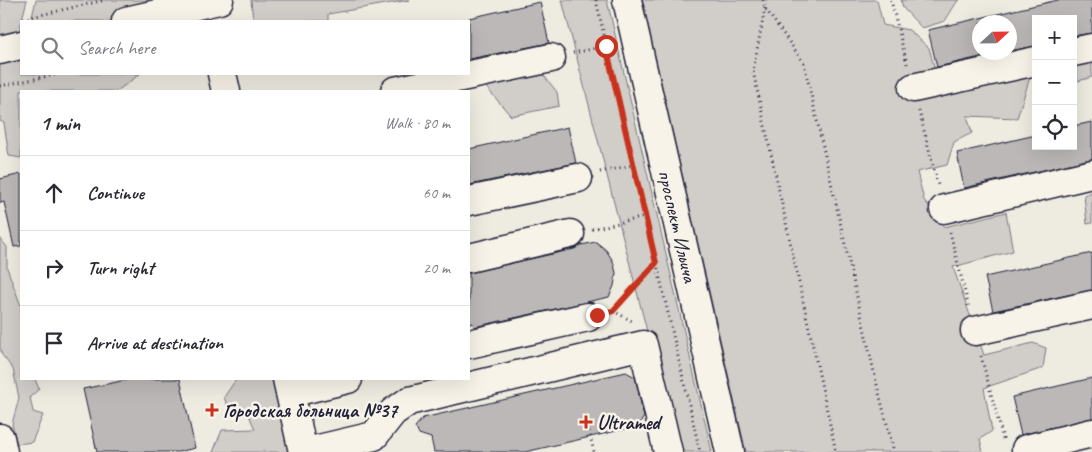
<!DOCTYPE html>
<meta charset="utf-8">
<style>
:root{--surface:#fff;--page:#f2f2f3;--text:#2b2b33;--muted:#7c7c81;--line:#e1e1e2}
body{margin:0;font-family:Caveat,sans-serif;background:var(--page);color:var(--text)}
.controls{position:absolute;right:15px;top:15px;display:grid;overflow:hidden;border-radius:0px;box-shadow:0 5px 20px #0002}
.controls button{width:45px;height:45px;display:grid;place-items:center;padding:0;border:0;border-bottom:1px solid var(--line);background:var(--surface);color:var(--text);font:25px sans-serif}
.compass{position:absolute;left:972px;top:15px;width:45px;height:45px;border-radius:50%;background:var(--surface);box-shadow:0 5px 20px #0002;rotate:68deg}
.stop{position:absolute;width:15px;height:15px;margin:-11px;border:4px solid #c8321e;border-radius:50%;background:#fff}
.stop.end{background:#c8321e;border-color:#fff;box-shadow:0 1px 5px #0008}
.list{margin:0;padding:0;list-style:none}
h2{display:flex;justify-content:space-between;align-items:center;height:65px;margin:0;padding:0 20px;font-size:21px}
h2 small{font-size:16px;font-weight:400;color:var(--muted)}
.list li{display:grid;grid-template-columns:32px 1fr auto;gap:15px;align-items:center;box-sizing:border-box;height:75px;padding:0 20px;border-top:1px solid var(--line)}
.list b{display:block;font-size:19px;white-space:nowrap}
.list em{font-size:16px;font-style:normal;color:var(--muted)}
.icon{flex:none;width:28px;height:28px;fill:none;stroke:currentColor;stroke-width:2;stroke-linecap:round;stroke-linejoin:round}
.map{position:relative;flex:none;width:1092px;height:452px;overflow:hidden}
.search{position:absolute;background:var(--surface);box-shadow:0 5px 20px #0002;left:20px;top:20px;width:450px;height:55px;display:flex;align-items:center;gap:12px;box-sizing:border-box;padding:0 18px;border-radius:0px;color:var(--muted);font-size:19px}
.panel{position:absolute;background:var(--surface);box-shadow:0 5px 20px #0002;left:20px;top:90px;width:450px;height:290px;border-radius:0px}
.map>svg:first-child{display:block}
</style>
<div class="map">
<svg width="1092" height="452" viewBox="0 0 1092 452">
<rect width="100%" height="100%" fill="#eeebe1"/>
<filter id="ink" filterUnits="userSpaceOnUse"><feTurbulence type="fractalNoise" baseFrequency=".02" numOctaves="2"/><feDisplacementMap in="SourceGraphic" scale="10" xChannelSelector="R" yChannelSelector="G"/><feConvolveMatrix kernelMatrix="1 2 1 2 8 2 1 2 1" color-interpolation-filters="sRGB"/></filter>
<g filter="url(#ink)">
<path fill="#d1cdc9" stroke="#7a7882" d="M0,0H27L18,35L0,40Z
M36,0H230L206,21H31Z
M251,0H409L328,14V21H253Z
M562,0H607L712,452H678Z
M642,0H877L883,25L909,30L929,48L937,77L1031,74L1017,118L967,116L972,133L954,142L947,165L917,172L924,200L944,227L1006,212L1013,251L953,267L984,355L1033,343L1046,348L1043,368L984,388L992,431L980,439L983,452H746Z
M901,0H960H958L945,21L922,28L903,8Z
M1092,41V77L1078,81L1073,55Z
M21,58V74H140L117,91H21V158L9,156L4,123L0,121V61Z
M530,58L557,92L559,106L511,116L485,86L464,90Z
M1092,192V223L1087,224L1084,195Z
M0,238L7,247V268L21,306V379H35L39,389L30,397L33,412L43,415L32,442L17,444L12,424L19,398L13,369L2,355L0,348Z
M238,379H279L293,452H213L222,430L255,429L246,409L228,408L224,397L235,381Z"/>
<path fill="#bbb8b7" stroke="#22223b" d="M1058,0H1092V33L1073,36V19H1036V46L1010,51V22H980V52H1002L937,67L928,30Z
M540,2L549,43L469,59V18Z
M1092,122V159L964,188L957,153L1036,135V146H1073V126Z
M568,127L576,163L469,185V149Z
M21,174V246L14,247L4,202L0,203V179Z
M596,242L606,250L613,261L616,273L614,286L609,297L474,327L473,323L469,324V273L574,249L581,245Z
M1092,253V290L993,311L985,277Z
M626,372L635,377L644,417L638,426L525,452H434L431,438L419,434L415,427L423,418Z
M1092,378V418L1021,435L1012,397Z
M131,379H180L195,448L178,452H97L83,389Z"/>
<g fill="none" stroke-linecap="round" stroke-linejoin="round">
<defs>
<path id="minor" d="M627,0L730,452
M126,21L219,0
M0,50L21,45
M1073,52L1092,48
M222,74L226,91
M913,88L1036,61
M395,91L551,58
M469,201L578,178
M944,209L1092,174
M469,258L570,234
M975,331L1092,305
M469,344L588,317
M287,379L303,452
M290,393L348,379
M0,438L3,452
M1026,449L1092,433
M306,452L374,436L393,412L409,401L643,345L668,452"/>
</defs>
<use href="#minor" stroke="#22223b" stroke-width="31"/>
<path stroke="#22223b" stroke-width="3" stroke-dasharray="1 4" stroke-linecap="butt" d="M596,0L700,452
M763,0L765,8L804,63L876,381L894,452
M891,0L907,64
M765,8L753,71L836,452
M23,19L105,0
M573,53L606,46
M0,86L59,74
M919,111L938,185
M600,172L633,165
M592,229L645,217
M950,232L969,308
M611,311H613L656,263
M613,311L632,321
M981,356L1003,439
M589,431L594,452"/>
<use href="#minor" stroke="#f7f3e8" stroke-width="28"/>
</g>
</g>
<g fill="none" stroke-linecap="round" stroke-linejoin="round" filter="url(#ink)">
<path stroke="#c8321e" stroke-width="6" d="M597,315L613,311L656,263L606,46"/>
</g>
<g fill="#c8321e" stroke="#f7f3e8" stroke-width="2">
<path d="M209.5 402.5h5v5h5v5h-5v5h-5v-5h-5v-5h5z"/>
<path d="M583.5 414.5h5v5h5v5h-5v5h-5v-5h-5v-5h5z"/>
</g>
<g text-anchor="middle" stroke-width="5" stroke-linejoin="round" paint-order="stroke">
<g font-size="20" fill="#22223b" stroke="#f7f3e8">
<text transform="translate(678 226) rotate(77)" y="7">проспект Ильича</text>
</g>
<g font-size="20" font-weight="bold" fill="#22223b" stroke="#f7f3e8" text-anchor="start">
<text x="223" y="417">Городская больница №37</text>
<text x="597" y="429">Ultramed</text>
</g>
</g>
</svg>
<div class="controls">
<button>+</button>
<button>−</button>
<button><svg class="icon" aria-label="locate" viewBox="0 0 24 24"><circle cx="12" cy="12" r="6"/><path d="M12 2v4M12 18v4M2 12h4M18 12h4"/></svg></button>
</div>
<svg class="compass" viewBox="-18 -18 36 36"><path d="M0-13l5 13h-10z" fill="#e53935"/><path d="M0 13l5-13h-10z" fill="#7c7c81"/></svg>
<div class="stop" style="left:606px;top:46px"></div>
<div class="stop end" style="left:597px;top:315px"></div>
<div class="search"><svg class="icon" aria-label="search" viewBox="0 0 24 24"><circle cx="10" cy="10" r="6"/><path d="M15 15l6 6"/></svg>Search here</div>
<section class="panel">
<h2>1 min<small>Walk · 80 m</small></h2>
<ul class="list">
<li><svg class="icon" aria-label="ahead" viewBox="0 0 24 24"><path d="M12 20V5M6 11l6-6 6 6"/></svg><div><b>Continue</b></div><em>60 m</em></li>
<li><svg class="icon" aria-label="right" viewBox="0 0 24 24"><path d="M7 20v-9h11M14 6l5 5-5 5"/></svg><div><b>Turn right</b></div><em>20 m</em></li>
<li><svg class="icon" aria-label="arrive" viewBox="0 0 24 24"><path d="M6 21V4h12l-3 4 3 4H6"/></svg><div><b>Arrive at destination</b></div></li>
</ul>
</section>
</div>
